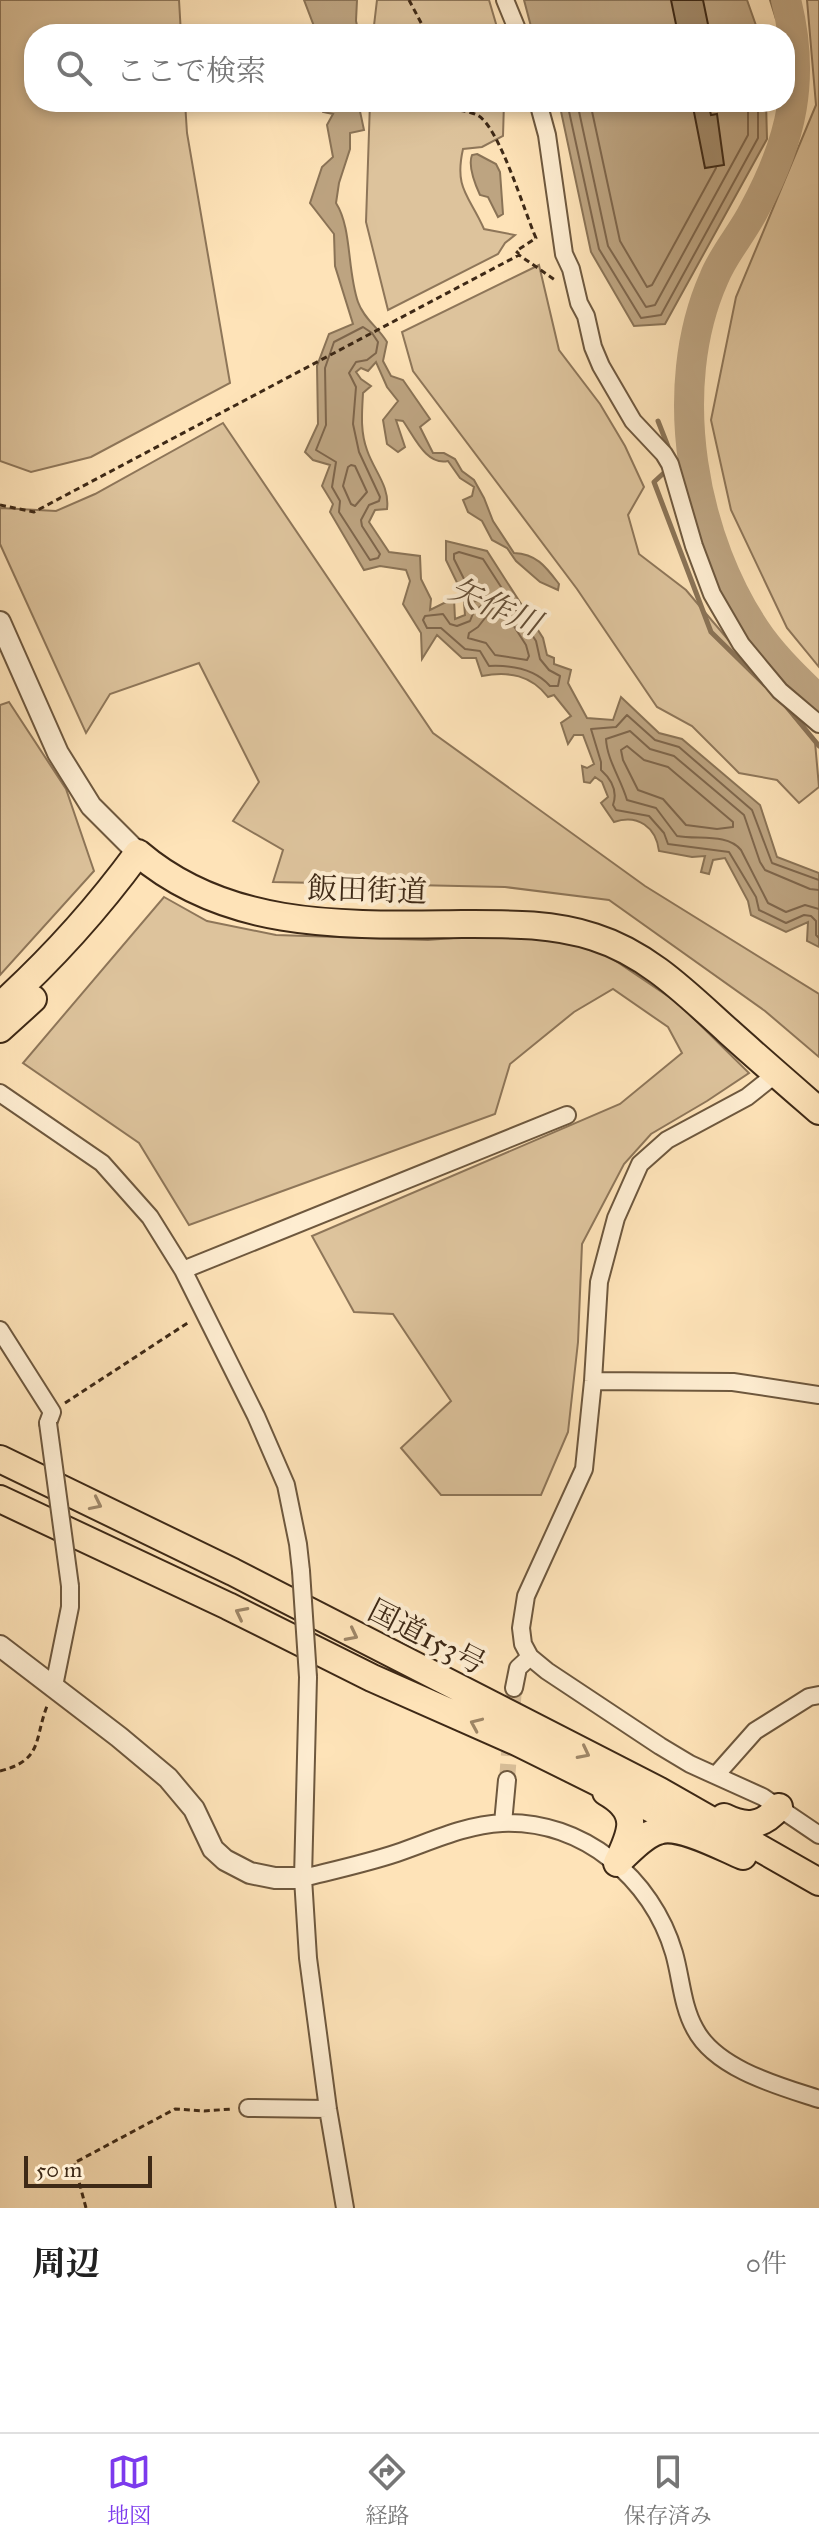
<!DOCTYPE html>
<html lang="ja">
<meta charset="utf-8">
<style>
:root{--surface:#fff;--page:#f2f2f2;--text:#222;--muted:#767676;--line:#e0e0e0;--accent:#7c3aed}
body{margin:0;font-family:"IM FELL Great Primer","Noto Serif JP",serif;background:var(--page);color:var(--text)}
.scale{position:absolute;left:24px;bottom:20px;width:128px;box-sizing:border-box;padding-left:8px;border:4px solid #3e2916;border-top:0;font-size:22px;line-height:28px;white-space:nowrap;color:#3e2916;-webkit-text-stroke:6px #feedd1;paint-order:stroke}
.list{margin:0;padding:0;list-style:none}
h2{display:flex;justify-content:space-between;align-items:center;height:104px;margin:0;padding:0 32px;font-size:34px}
h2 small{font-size:26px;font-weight:400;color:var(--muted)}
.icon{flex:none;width:44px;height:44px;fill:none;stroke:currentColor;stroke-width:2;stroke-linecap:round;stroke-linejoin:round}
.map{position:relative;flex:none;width:819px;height:2208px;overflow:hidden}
.search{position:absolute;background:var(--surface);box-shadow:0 4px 12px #0003;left:24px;right:24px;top:24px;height:88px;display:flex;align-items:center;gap:20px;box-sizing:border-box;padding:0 28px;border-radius:32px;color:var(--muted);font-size:30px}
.sheet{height:224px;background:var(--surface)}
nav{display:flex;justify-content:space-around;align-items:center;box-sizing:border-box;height:112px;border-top:2px solid var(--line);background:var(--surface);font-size:22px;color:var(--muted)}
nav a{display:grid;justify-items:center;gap:4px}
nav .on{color:var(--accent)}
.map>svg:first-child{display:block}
</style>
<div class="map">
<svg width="819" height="2208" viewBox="0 0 819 2208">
<rect width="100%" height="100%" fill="#fee3b8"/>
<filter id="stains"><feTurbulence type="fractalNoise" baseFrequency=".0025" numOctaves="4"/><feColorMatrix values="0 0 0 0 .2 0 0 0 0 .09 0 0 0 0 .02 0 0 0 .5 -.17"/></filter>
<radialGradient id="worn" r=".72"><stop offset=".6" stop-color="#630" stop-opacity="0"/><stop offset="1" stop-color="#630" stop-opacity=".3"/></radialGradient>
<path fill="#ddc39c" stroke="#8e7659" stroke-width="2" d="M0,0H179L181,34H34V102H185L187,133L230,383L91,457L31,472L0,461Z
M377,0H489L499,34H373Z
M807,0H819V667L787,628L731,510L711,420L736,297L816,105Z
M370,102H504L503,136L482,147L463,149C454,189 469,195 484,229L515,235L505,243L498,254L388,310L366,222Z
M539,265L559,350L600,404L625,446L644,487L628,515L639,554L686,590L815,742L819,787L799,803L777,780L739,773L692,726L657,707L577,589L413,371L402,332Z
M223,423L433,733L645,886L819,994V1057L765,1011L609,900L505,887L273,882L283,850L233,821L259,782L199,663L110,694L86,733L0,544V508L56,511L95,494Z
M9,702L66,789L94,871L0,975V705Z
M164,897L207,921L276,935L428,940L528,932L598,949L678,1003L749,1073L707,1101L651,1134L624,1164L582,1244L578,1342L568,1432L541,1495H441L401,1448L451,1401L393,1314L354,1312L312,1236L620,1104L682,1053L668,1027L613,989L574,1012L510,1064L495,1114L189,1225L139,1143L23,1063Z"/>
<path fill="#bda481" stroke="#8a7356" stroke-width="2" d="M304,0H357L356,21L359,34H317Z
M524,0H747L759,34H533Z
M770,0H796L800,12L776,19Z
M322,102H358L364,130L350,133V149L339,183L336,203C352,228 347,270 358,302C364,319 378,327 387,342L383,361L391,376L403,380L430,419L420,427L433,453H444L455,459L462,471L474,480L484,498L493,521L514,553C537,554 546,567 559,584L558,590L540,582L516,561L507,548L492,540L482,521L468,512L463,500L472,496L474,487L460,478L448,461C426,466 414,436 403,421L396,420L405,447L398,452L387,444L383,420L398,401L387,387L376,362L368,371L361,368L356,372L361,379L371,386L363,393C362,412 360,431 367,450C374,471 390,486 387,509L375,510L369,522L389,552L420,556L421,579L431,599L430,610L454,598L455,619L465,615L464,602L478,601L475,592L462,593L446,560V541L487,551L543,638L547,655L554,658V664L571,670L568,683L587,718L613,720L621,697L659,733L682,739L760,805L777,857L819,873V947L807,941L808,922L786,932L751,915L748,901L725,858L713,860L709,874L701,872L705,856L692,857L659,851C656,827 638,814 614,822L601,803L608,797L602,782L595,777L590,783L584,782L582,766L587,768L594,764L583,735H574L568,744L561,723L571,716L554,695L548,697C531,675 509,671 482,676L476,658H462L437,635L422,659L421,633L403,604L410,581L406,570L380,566L364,570L330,512L333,504L322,486L330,465L313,460L305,452L318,424L317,366L329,334L353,324L335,266L334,234L310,203L322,167L333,157L327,125L333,114L323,112Z
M559,102H766L767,139L665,324L634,326L591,252Z
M477,154L496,164L500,172L503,214L498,217L488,197L480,195C475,184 468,165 472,155Z"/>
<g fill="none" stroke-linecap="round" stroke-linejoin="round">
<path stroke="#7e664c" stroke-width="2" d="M567,102L599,249L641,318L661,315L758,138V102
M577,102L608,246L646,307L655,305L748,135V102
M590,102L620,241L647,287L652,285L716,168
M363,327L372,333L378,342L376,353L367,360L356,362L349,373L356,387L353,424L359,452L380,497L379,501L369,505L361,520L362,526L380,554L378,558L370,560L339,512L340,501L332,487L336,462L316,450L326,425L325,368L334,342Z
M351,465L355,466L367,492L355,506L351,504L343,486L348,467Z
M459,552L483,559L536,641L540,659L549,670L560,676L558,686H550C535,669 511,665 489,666L480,651L465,649L441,628H427L423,620L425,616L443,614L450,624L457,626L470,621L474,611L484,604L482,589L477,585L466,583L454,559V554Z
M496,604L501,606L526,645L529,656L527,660L495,655L486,643L468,638L469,633L478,627Z
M627,746L644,760L668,767L733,822V827L717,829L686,825L663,799L638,790L623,760L621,750Z
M819,880L772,863L752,810L679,747L655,740L627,715L616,727L591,729L601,762V770C611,779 618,791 613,805L616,810L649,816L664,833L668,844L729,852L756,897L759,910L786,923L804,915L811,916L816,921V935L819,938
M819,890L810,889L765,870L760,862L744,815L674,756L650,749L630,731L606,739C607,760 621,779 627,800L656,808L677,836C698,840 727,833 741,850L768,903L786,912L805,905L819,909"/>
<path stroke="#8a7356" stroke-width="5" d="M658,421L669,449
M667,470L654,482L711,632L765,685
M786,706L819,746"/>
<path stroke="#bda481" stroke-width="30" d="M786,0C806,78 792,140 754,210C742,234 724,253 714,278C665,388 692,541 761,638C778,661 799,681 819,700"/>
</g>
<path fill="#a28a6a" stroke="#3e2916" stroke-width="2" d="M671,0H703L710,34H678Z
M692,102H708L711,115L717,114L724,165L705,168Z"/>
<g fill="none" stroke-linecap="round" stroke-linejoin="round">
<path stroke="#d8be98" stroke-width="16" stroke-dasharray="16 8" stroke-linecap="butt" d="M507,1780L514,1688"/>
<defs>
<path id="minor" d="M505,0L519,34
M538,102L547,135L564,254L571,269L579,303L586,316L593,347L601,366L633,421L664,454L670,464L694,546L712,594L741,644L760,667L780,691L819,724
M776,1074L747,1097L667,1140L640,1164L616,1218L599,1282L593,1381L584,1469L526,1596L521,1628L523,1644L530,1657L547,1671L660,1746L690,1764L763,1797L819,1835
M0,1093L102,1163L150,1217L183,1270L256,1416L286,1485L298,1544L301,1571
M183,1270L567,1115
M0,1330L52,1412L48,1423
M593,1381L733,1382L819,1395
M308,1677L303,1878L308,1958L328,2109L345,2208
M54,1686L70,1607V1586
M514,1688L518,1668L530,1657
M716,1775L755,1731L809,1697L819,1695
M503,1823L507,1780
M303,1878C335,1870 367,1863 397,1853C432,1841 465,1825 502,1823C583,1820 652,1878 674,1953C681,1977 682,2006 695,2029C716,2069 779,2086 819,2099
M248,2108L328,2109"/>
<path id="tertiary" d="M0,622L58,753L91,806L138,853
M0,1646L119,1737L168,1778L194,1809L213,1849L225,1860L250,1873L275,1878H303"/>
<path id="trunk" d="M0,1006C52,959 97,909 138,853C229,931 349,925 462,924C507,924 551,923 594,937C648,954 687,994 728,1031C758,1058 788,1084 819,1111
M0,1029L33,999
M0,1459L233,1572L658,1790L819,1882
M0,1499L228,1606L372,1678L519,1743L694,1830
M606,1792C641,1812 632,1832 617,1863
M724,1817C746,1828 762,1827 779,1807
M622,1858C632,1849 644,1835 658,1831C679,1823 723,1848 743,1856"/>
</defs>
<use href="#minor" stroke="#6e583e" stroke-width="20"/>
<use href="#tertiary" stroke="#6e583e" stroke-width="24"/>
<use href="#trunk" stroke="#3e2916" stroke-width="30"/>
<path stroke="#3e2916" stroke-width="3" stroke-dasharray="6 4" stroke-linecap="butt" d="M409,0L427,34
M443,102L447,108C456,110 469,111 477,115C499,125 525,214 536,238L516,251L519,254
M0,505L34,512L519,255L555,280
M65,1403L189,1322
M0,1771C43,1760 34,1740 47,1706
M86,2208L74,2163L175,2109L204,2111L232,2109"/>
<use href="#minor" stroke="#feedd1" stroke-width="16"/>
<use href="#tertiary" stroke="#feedd1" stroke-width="20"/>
<use href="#trunk" stroke="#fee3b8" stroke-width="26"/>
<defs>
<path id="minor-bridge" d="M48,1423L70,1586
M301,1571L308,1677"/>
</defs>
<use href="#minor-bridge" stroke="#6e583e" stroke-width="20" stroke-linecap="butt"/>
<use href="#minor-bridge" stroke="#feedd1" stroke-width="16"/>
</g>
<defs><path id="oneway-chevron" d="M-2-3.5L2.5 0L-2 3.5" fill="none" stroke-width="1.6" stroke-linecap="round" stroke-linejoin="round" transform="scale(2)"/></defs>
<g stroke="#9e8667">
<use href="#oneway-chevron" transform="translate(96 1504) rotate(26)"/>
<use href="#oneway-chevron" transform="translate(241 1613) rotate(-153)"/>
<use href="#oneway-chevron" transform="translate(352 1635) rotate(27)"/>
<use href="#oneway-chevron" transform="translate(476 1724) rotate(-156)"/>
<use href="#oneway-chevron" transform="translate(584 1753) rotate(27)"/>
</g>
<g text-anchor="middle" stroke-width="8" stroke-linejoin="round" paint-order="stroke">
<g font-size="30" fill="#3e2916" stroke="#feedd1">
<text transform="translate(367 890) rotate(2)" y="10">飯田街道</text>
<text transform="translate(427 1637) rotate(27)" y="10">国道153号</text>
</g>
<g font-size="32" font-style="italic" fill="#644e36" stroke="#feedd1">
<text transform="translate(495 606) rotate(24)" y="11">矢作川</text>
</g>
</g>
<rect width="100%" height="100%" filter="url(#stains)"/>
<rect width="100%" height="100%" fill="url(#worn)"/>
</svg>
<div class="scale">50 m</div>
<div class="search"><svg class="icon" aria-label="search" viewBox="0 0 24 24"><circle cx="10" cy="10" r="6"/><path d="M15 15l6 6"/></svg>ここで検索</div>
</div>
<section class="sheet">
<h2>周辺<small>0件</small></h2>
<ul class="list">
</ul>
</section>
<nav>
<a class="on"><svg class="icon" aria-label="map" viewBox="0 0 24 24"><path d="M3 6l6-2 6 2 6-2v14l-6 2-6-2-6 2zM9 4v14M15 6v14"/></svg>地図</a>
<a><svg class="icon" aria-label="directions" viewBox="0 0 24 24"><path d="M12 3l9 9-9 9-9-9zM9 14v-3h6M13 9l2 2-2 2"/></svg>経路</a>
<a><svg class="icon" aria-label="saved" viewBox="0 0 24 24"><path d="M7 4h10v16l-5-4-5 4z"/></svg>保存済み</a>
</nav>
